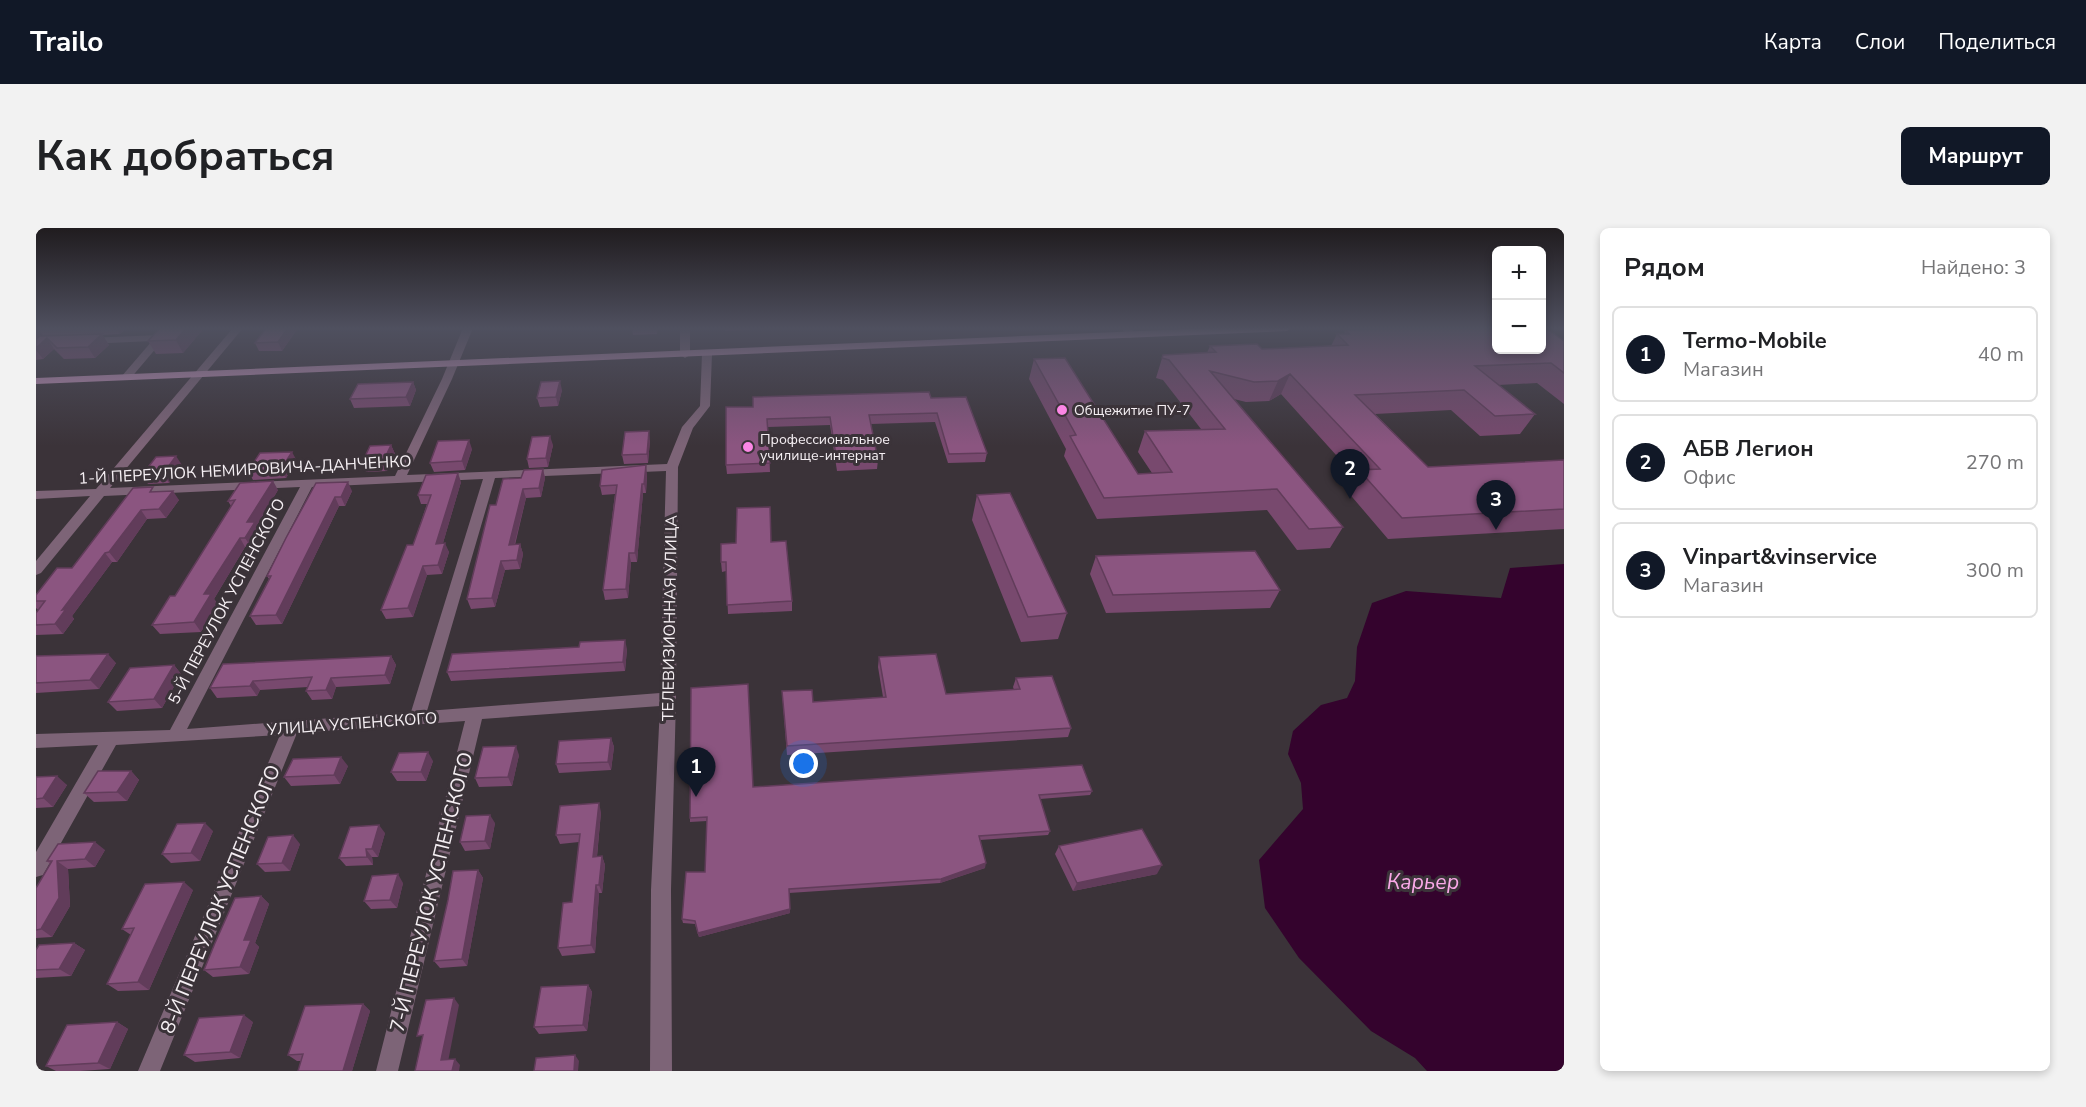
<!DOCTYPE html>
<html lang="ru">
<meta charset="utf-8">
<style>
:root{--surface:#fff;--page:#f2f2f2;--text:#202124;--muted:#757577;--line:#e0e0e0;--accent:#111827}
body{margin:0;font-family:"Nunito Sans",sans-serif;background:var(--page);color:var(--text)}
.controls{position:absolute;right:18px;top:18px;display:grid;overflow:hidden;border-radius:9px;box-shadow:0 3px 9px #0003}
.controls button{width:54px;height:54px;display:grid;place-items:center;padding:0;border:0;border-bottom:2px solid var(--line);background:var(--surface);color:var(--text);font:30px sans-serif}
.you{position:absolute;left:768px;top:536px;width:21px;height:21px;margin:-15px;border:4px solid #fff;border-radius:50%;background:#1a73e8;box-shadow:0 0 0 9px #1a73e833}
.badge{display:grid;place-items:center;width:39px;height:39px;border-radius:50%;background:var(--accent);color:#fff;font-size:20px;font-weight:700}
.pin{position:absolute;translate:-50% -50px;filter:drop-shadow(0 2px 3px #0008)}
.pin::after{content:'';position:absolute;top:32px;width:21px;height:18px;background:inherit;clip-path:polygon(0 0,100% 0,50% 100%)}
.list{margin:0;padding:0;list-style:none}
h2{display:flex;justify-content:space-between;align-items:center;height:78px;margin:0;padding:0 24px;font-size:26px}
h2 small{font-size:20px;font-weight:400;color:var(--muted)}
.list li{display:grid;grid-template-columns:39px 1fr auto;gap:18px;align-items:center;box-sizing:border-box;height:96px;margin:0 12px 12px;padding:0 12px;border:2px solid var(--line);border-radius:9px}
.list b{display:block;font-size:22px;white-space:nowrap}
.list p{margin:0;font-size:20px;white-space:nowrap;color:var(--muted)}
.list em{font-size:20px;font-style:normal;color:var(--muted)}
.map{position:relative;flex:none;width:1528px;height:843px;overflow:hidden;border-radius:9px}
header{display:flex;align-items:center;gap:36px;box-sizing:border-box;height:84px;padding:0 30px;background:var(--accent);color:#fff}
header strong{font-size:28px}
nav{display:flex;gap:33px;margin-inline-start:auto;font-size:21px}
.intro{display:flex;align-items:center;justify-content:space-between;box-sizing:border-box;height:144px;padding:0 36px}
h1{margin:0;font-size:42px}
.button{padding:15px 27px;border-radius:9px;background:var(--accent);color:#fff;font-size:21px;font-weight:700}
main{display:flex;gap:36px;padding:0 36px}
aside{flex:1;background:var(--surface);border-radius:9px;box-shadow:0 3px 9px #0003}
.map>svg:first-child{display:block}
</style>
<header>
<strong>Trailo</strong>
<nav><a>Карта</a><a>Слои</a><a>Поделиться</a></nav>
</header>
<div class="intro"><h1>Как добраться</h1><a class="button">Маршрут</a></div>
<main>
<div class="map">
<svg width="1528" height="843" viewBox="0 0 1528 843">
<rect width="100%" height="100%" fill="#3b3339"/>
<path fill="#34032d" d="M1528,336V843H1391L1379,830L1335,803L1263,730L1229,680L1223,632L1267,581L1265,555L1252,526L1257,503L1285,477L1311,470L1319,453L1321,419L1336,375L1370,363L1465,370L1474,340Z"/>
<g fill="none" stroke-linecap="round" stroke-linejoin="round">
<path fill="#7d6477" fill-rule="evenodd" d="M197,100H207L74,260L359,248L406,151L427,100H437L416,151L371,247L631,236L646,199L664,178L666,126L671,123L676,126L674,178L657,200L642,239L640,471L635,662L636,843H614L615,662L624,478L446,491L362,843H340L429,493L261,505L124,843H102L244,507L80,517L7,647L0,649V624L62,517L0,520V506L134,502L264,259L68,268L5,345L0,347V333L54,268L0,271V263L60,261ZM630,243L624,465L391,483L459,250ZM447,251L375,484L151,501L276,259Z
M644,100H654V127L649,130L644,127Z
M1085,100H1095L1101,108L1093,110Z
M124,107L127,108V112L94,151L90,152L85,149L116,113L50,116L45,113L50,110Z"/>
<path fill="#c391b7" fill-rule="evenodd" d="M1175,100H1256L1251,103L0,156V150Z"/>
</g>
<path fill="#78496e" d="M0,100H90L84,106L66,107L73,117L59,130L28,131L18,121L7,131L0,132Z
M124,100H168L147,125L120,126L112,113Z
M230,100H262L246,123H223L219,115Z
M596,100H622L621,106L597,107Z
M689,100H714V102L689,103Z
M1309,102L1528,113V176L1501,155L1462,157L1499,186L1484,206L1444,208L1415,182L1339,186L1392,239L1528,232V301L1352,311L1311,263L1319,248L1245,166L1233,173L1210,174L1198,171L1307,299L1294,320L1261,322L1231,282L1061,291L1028,228L1030,221L993,151L998,131L1102,246L1116,245L1102,224L1109,203L1165,201L1127,152L1120,150L1127,127L1171,125L1174,118L1226,121L1295,118L1301,106H1308Z
M377,154L380,162L374,178L318,180L314,171Z
M526,162L522,178L504,179L501,170Z
M895,170L951,225L949,234L912,235L899,194L835,196L842,232L841,241L801,243L794,197L732,199L734,244L691,246L690,237L717,179Z
M614,212L612,235L588,236L586,227Z
M355,217L359,226L351,243L330,244L326,235Z
M517,217L512,239L493,240L491,231Z
M436,221L429,242L398,244L394,235Z
M261,233L250,250L217,252L212,243Z
M146,237L133,255L112,256L106,247Z
M507,241L509,250L505,269L490,270L479,317L484,316L487,326L484,341L469,342L459,379L435,381L431,371L485,250Z
M611,246L610,265H607L601,334H595L592,370L569,372L567,362L579,266L566,267L564,258Z
M425,254L407,315L413,324L406,346L391,347L377,389L350,391L345,382L377,317L391,276H385L382,267Z
M280,255L316,263L309,278H303L246,396L220,397L214,388L233,351L231,348Z
M242,262L221,297L224,303L215,319H209L178,371L181,375L165,404L124,406L116,397L139,368L195,278L192,273Z
M121,263L143,272L130,290L111,291L81,334H76L36,388L38,391L27,406L0,407V385L2,382L0,380V367L36,340Z
M941,267L1031,385L1022,411L985,414L936,292Z
M735,314L756,373V383L692,386L690,343L686,344L685,334Z
M1060,328L1244,362L1234,380L1070,385L1054,346Z
M591,421L589,443L415,453L411,444Z
M0,428L80,435L63,461L0,465Z
M355,428L360,437L354,456L300,459L296,471L276,472L270,463L272,459L224,462L221,468L181,470L174,460Z
M843,429L910,466L978,462L977,459L980,450L1035,500L1032,509L751,527L746,463L777,474L847,469L842,439Z
M138,437L145,446L126,480L81,483L72,474Z
M575,510L578,519L575,542L523,545L520,536Z
M483,527L476,558L443,559L439,550Z
M397,533L390,553H361L355,544Z
M312,538L304,556L255,558L248,549Z
M95,543L103,552L91,573L58,574L48,565Z
M0,549L31,557L17,579L0,580Z
M717,559L1056,563L1054,567L1004,571L1014,603L1012,607L944,612L949,640L904,655L753,665L754,685L663,709L659,696L647,695L646,691L669,644L671,593L654,594V590Z
M565,584L561,629L566,628L569,637L566,665H563L559,725L526,728L522,720L536,674L543,614L524,616L520,607Z
M459,595L454,621L429,623L424,614Z
M177,603L164,633L135,635L126,626Z
M349,605L342,629H336L337,637L310,638L303,630Z
M264,616L254,643L229,644L221,636Z
M1023,618L1121,646L1037,663L1019,626Z
M69,622L59,639L32,641L34,678L16,709L0,710V660L14,636L11,633Z
M442,642L447,650L431,738L404,740L398,733Z
M367,655L361,680L335,681L328,673Z
M157,662L113,762L82,763L71,756L95,707L86,701Z
M225,668L233,676L219,715L223,719L213,746L177,749L168,742Z
M38,715L49,722L35,748L0,750V722Z
M552,757L556,764L551,803L503,806L498,799Z
M327,776L334,783L316,843H262L265,833H261L252,827Z
M81,794L92,801L74,841L44,843H20L10,838Z
M217,794L204,830L159,834L148,827Z"/>
<path fill="#613c5a" d="M0,100H2L8,109L0,114Z
M80,100H90L84,106Z
M150,100H168L147,125L140,112Z
M252,100H262L246,123L242,114Z
M66,106L73,117L59,130L52,119Z
M11,110L18,121L7,131L0,122V120Z
M1254,146L1245,166L1233,173L1242,153Z
M524,153L526,162L522,178L520,169Z
M377,154L380,162L374,178L370,169Z
M613,203L614,212L612,235L611,226Z
M514,208L517,217L512,239L510,230Z
M433,212L436,221L429,242L426,233Z
M355,217L359,226L351,243L347,234Z
M256,224L261,233L250,250L245,241Z
M140,228L146,237L133,255L127,246Z
M610,237L611,246L610,265L608,256Z
M507,241L509,250L505,269L503,260Z
M422,245L425,254L404,325L400,316Z
M237,253L242,262L221,297L224,303L215,319L209,310L211,294Z
M312,254L316,263L309,278L305,269Z
M606,256L607,265L601,334L599,325Z
M487,261L490,270L476,326L473,317Z
M137,263L143,272L130,290L123,281Z
M299,269L303,278L246,396L240,387Z
M105,282L111,291L81,334L73,324Z
M204,310L209,319L178,371L181,375L165,404L158,394L168,366Z
M409,315L413,324L406,346L402,337Z
M484,316L487,326L484,341L481,332Z
M69,325L76,334L36,388L38,391L27,406L19,396L26,382Z
M593,325L595,334L592,370L590,361Z
M465,333L469,342L459,379L456,370Z
M387,338L391,347L377,389L372,380Z
M589,412L591,421L589,443L587,434Z
M72,426L80,435L63,461L54,452Z
M355,428L360,437L354,456L349,447Z
M138,437L145,446L126,480L118,471Z
M295,450L300,459L296,471L290,462Z
M217,453L224,462L221,468L214,458Z
M575,510L578,519L575,542L572,534Z
M480,518L483,527L476,558L472,549Z
M392,524L397,533L390,553L385,544Z
M305,529L312,538L304,556L298,547Z
M95,543L103,552L91,573L81,564Z
M21,548L31,557L17,579L7,570Z
M563,575L565,584L560,637L557,629Z
M454,587L459,595L454,621L449,613Z
M169,595L177,603L164,633L155,625Z
M343,597L349,605L342,629L336,621Z
M257,607L264,616L254,643L246,635Z
M59,614L69,622L59,639L49,631Z
M330,621L336,629L337,637L331,629Z
M566,628L569,637L566,665L563,657Z
M21,633L32,641L34,678L16,709L5,701Z
M950,635L949,640L904,655L905,651Z
M1126,637L1121,646L1037,663L1041,655Z
M442,642L447,650L431,738L426,731Z
M362,646L367,655L361,680L354,672Z
M148,654L157,662L113,762L102,754Z
M560,657L563,665L559,725L555,717Z
M225,668L233,676L219,715L223,719L213,746L204,739L208,712Z
M754,681V685L663,709L662,705Z
M38,715L49,722L35,748L23,741Z
M552,757L556,764L551,803L547,797Z
M418,770L423,777L411,839L405,832Z
M327,776L334,783L316,843H307Z
M208,787L217,794L204,830L194,824Z
M81,794L92,801L74,841L62,835Z
M539,827L543,833L542,843H538Z
M419,831L424,837L423,843H416Z"/>
<path fill="#8b5580" stroke="#613c5a" stroke-width="1.5" d="M124,100H150L140,112L112,113Z
M230,100H252L242,114L219,115Z
M1362,100H1461V122H1506V100H1510L1528,113V145L1515,135L1439,138L1499,186L1459,188L1428,162L1319,167L1392,239L1528,232V281L1366,290L1323,242L1344,241L1254,146L1242,153L1218,154L1174,143L1307,299L1273,301L1241,261L1068,270L1034,208L1040,207L998,131L1029,130L1102,246L1136,244L1109,203L1189,201L1133,132L1126,130L1127,127L1180,124L1174,118L1221,116L1226,121L1312,117L1301,106H1313L1309,102Z
M66,106L52,119L21,120L11,110L0,120V111L4,108Z
M524,153L520,169L501,170L505,154Z
M377,154L370,169L314,171L322,156Z
M893,164L895,170L930,169L951,225L913,226L901,185L833,187L842,232L801,234L794,189L731,191L734,235L690,237V179H717V169Z
M613,203L611,226L586,227L589,204Z
M514,208L510,230L491,231L496,209Z
M433,212L426,233L394,235L402,213Z
M355,217L347,234L326,235L334,218Z
M256,224L245,241L212,243L224,225Z
M140,228L127,246L106,247L120,229Z
M610,237L608,256H606L599,325H593L590,361L567,362L581,257L564,258L566,242Z
M507,241L503,260L487,261L473,317L484,316L481,332L465,333L456,370L431,371L454,277H460L467,251L485,250L488,242Z
M422,245L400,316L409,315L402,337L387,338L372,380L345,382L371,317H377L395,267H382L390,247Z
M237,253L211,294H219L209,310H204L168,366H175L158,394L116,397L134,368H139L199,272L192,273L204,255Z
M312,254L305,269H299L240,387L214,388L235,348H231L250,310L280,255Z
M117,259L114,264L137,263L123,281L105,282L73,324L69,325L26,382L30,381L19,396L0,397V385L9,373H0V367L21,340H36L97,260Z
M974,265L1031,385L992,389L941,267Z
M734,279L735,314L750,313L756,373L691,377L690,334H685V316L700,315L701,280Z
M1219,323L1244,362L1077,367L1060,328Z
M589,412L587,434L411,444L416,426L543,419L544,414Z
M72,426L54,452L0,455V428Z
M900,426L910,466L984,461L980,450L1016,448L1035,500L751,518L746,463L776,462L777,474L850,469L843,429Z
M355,428L349,447L295,450L290,462L270,463L276,449L217,453L214,458L174,460L187,436Z
M138,437L118,471L72,474L94,440Z
M712,456L717,559L1046,537L1056,563L1003,567L1014,603L943,608L950,635L905,651L753,661L754,681L662,705L659,693L646,691L650,644H669L671,589L654,590L655,460Z
M575,510L572,534L520,536L523,513Z
M480,518L472,549L439,550L447,519Z
M392,524L385,544H355L363,525Z
M305,529L298,547L248,549L257,531Z
M62,543H95L81,564L48,565Z
M21,548L7,570L0,571V549Z
M563,575L557,629L566,628L563,657H560L555,717L522,720L527,675L536,674L544,606L520,607L524,578Z
M454,587L449,613L424,614L430,588Z
M169,595L155,625L126,626L141,596Z
M343,597L336,621H330L331,629L303,630L314,599Z
M1106,601L1126,637L1041,655L1023,618Z
M257,607L246,635L221,636L232,609Z
M59,614L49,631L21,633L23,670L5,701L0,702V660L16,633H11L22,616Z
M442,642L426,731L398,733L412,672L417,643Z
M362,646L354,672L328,673L336,648Z
M148,654L102,754L71,756L98,700L86,701L109,656Z
M225,668L208,712H215L204,739L168,742L179,715L199,670Z
M38,715L23,741L0,742V722L3,717Z
M552,757L547,797L498,799L505,759Z
M418,770L405,832L419,831L416,843H379L387,807L381,808L390,772Z
M327,776L307,843H262L267,826L252,827L269,778Z
M208,787L194,824L148,827L163,790Z
M81,794L62,835L10,838L31,797Z
M539,827L538,843H498L500,830Z"/>
<linearGradient id="sky" x2="0" y2="1"><stop stop-color="#201c1f"/><stop offset="0.46" stop-color="#4f505f"/><stop offset="1" stop-color="#4f505f" stop-opacity="0"/></linearGradient>
<rect width="1528" height="218" fill="url(#sky)"/>
<g fill="#fb86e5" stroke="#3b3339" stroke-width="2">
<circle cx="1026" cy="182" r="6"/>
<circle cx="712" cy="219" r="6"/>
</g>
<g text-anchor="middle" stroke-width="6" stroke-linejoin="round" paint-order="stroke">
<g font-size="14" fill="#f5eff3" stroke="#3b3339" text-anchor="start">
<text x="1038" y="187">Общежитие ПУ-7</text>
<text x="724" y="216">Профессиональное<tspan x="724" dy="16">училище-интернат</tspan></text>
</g>
<g font-size="16" fill="#f5eff3" stroke="#3b3339">
<text transform="translate(209 241) rotate(-3)" y="6">1-Й ПЕРЕУЛОК НЕМИРОВИЧА-ДАНЧЕНКО</text>
<text transform="translate(190 373) rotate(-62)" y="6">5-Й ПЕРЕУЛОК УСПЕНСКОГО</text>
<text transform="translate(633 390) rotate(-89)" y="6">ТЕЛЕВИЗИОННАЯ УЛИЦА</text>
<text transform="translate(316 495) rotate(-4)" y="6">УЛИЦА УСПЕНСКОГО</text>
</g>
<g font-size="20" fill="#f5eff3" stroke="#3b3339">
<text transform="translate(395 664) rotate(-76)" y="7">7-Й ПЕРЕУЛОК УСПЕНСКОГО</text>
<text transform="translate(184 671) rotate(-68)" y="7">8-Й ПЕРЕУЛОК УСПЕНСКОГО</text>
</g>
<g font-size="21" font-style="italic" fill="#faa9e8" stroke="#3b3339">
<text x="1387" y="661">Карьер</text>
</g>
</g>
</svg>
<div class="controls">
<button>+</button>
<button>−</button>
</div>
<div class="you"></div>
<div class="pin badge" style="left:660px;top:569px">1</div>
<div class="pin badge" style="left:1314px;top:271px">2</div>
<div class="pin badge" style="left:1460px;top:302px">3</div>
</div>
<aside>
<h2>Рядом<small>Найдено: 3</small></h2>
<ul class="list">
<li><span class="badge">1</span><div><b>Termo-Mobile</b><p>Магазин</p></div><em>40 m</em></li>
<li><span class="badge">2</span><div><b>АБВ Легион</b><p>Офис</p></div><em>270 m</em></li>
<li><span class="badge">3</span><div><b>Vinpart&amp;vinservice</b><p>Магазин</p></div><em>300 m</em></li>
</ul>
</aside>
</main>
